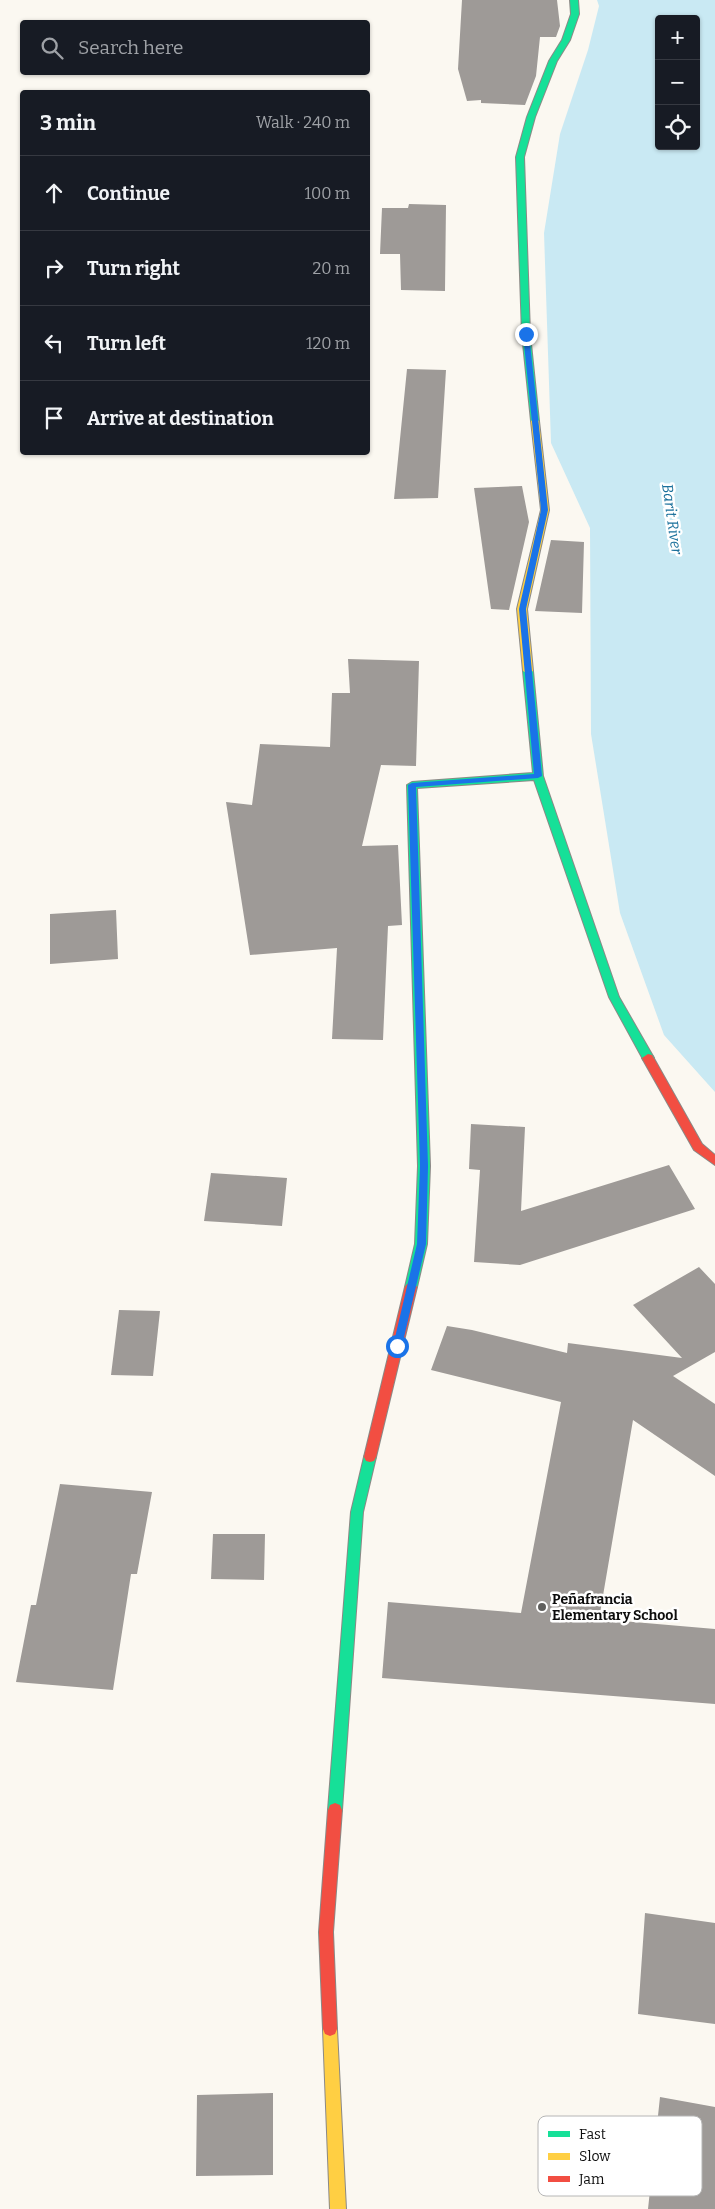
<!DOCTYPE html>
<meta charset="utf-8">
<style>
:root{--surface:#171b24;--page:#20242c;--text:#f1f3f6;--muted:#9ea1a6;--line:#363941}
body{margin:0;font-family:Bitter,serif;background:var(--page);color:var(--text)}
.controls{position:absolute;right:15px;top:15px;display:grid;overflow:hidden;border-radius:5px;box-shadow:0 1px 4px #0004}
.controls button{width:45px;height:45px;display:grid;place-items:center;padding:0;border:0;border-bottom:1px solid var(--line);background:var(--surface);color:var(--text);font:25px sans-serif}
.stop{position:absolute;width:15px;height:15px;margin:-11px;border:4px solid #1a73e8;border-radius:50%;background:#fff}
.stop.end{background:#1a73e8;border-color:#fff;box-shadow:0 1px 5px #0008}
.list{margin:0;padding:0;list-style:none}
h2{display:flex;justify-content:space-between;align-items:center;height:65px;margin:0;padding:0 20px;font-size:21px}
h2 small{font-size:16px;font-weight:400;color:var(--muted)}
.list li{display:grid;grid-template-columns:32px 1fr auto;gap:15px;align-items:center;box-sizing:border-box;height:75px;padding:0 20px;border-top:1px solid var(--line)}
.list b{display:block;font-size:19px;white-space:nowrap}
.list em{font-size:16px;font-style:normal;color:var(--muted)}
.icon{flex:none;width:28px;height:28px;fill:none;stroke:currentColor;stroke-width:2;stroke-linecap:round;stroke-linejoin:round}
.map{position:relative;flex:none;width:715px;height:2209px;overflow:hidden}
.search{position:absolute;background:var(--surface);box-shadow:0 1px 4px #0004;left:20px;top:20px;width:350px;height:55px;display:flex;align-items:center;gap:12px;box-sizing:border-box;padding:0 18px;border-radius:5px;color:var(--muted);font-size:19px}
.panel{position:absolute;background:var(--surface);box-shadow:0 1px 4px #0004;left:20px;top:90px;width:350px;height:365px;border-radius:5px}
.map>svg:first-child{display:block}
</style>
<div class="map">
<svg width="715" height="2209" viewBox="0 0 715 2209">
<rect width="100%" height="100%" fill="#fbf8f1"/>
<path fill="#c9e9f3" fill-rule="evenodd" d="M597,0H715V1092L664,1035L620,913L591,734L590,528L551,443L544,233L560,134L588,50L599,6ZM659,19H696V146H659Z"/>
<path fill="#9e9a97" d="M462,0H557L560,26L556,37H540L536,76L525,105L481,103V100L467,101L458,69Z
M409,204L446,205L445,291L401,290L400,254H380L382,208H408Z
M407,369L446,370L438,498L394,499Z
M522,486L529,522L509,610L491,609L474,488Z
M551,540L584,542L582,613L535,611Z
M348,659L419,661L416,766L381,765L362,846L398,845L402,925L388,926L383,1040L332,1039L337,948L250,955L226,802L252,805L260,744L330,747L332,693H350Z
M116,910L118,959L50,964V914Z
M471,1124L525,1127L521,1211L669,1165L695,1209L520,1265L474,1262L480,1170L469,1169Z
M211,1173L287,1178L282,1226L204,1221Z
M699,1267L715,1284V1352L673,1376L715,1404V1476L633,1420L599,1619L715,1629V1704L382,1678L388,1602L521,1613L561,1402L431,1370L447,1326L472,1330L567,1353L568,1343L682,1358L633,1305Z
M119,1310L160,1311L153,1376L111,1375Z
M60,1484L152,1492L137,1574H131L113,1690L16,1682L31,1605H36Z
M213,1534H265L264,1580L211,1579Z
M645,1913L715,1923V2024L638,2014Z
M273,2093V2175L196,2176L197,2095Z
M660,2097L715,2107V2209H648Z"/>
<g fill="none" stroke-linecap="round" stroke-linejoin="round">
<defs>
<path id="fast" d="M570,0H578L579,14L570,40L557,61L535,117L524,157L530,334L539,421L535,424L531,421L522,334L516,157L527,117L549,61L562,40L571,14Z
M528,668L533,671L543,776L619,997L654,1058L652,1061H644L609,997L534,780L417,788L430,1166L427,1244L417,1287L415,1290H407L405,1287L415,1244L418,1166L407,785L412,782L533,773L523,671Z
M370,1452L374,1453L376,1457L363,1512L342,1810L340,1815L335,1817L330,1815L328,1810L351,1512L364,1457L366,1453Z"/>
<path id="slow" d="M535,418L539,421L549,510L527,609L533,671L528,674L523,671L517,609L541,510L531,421Z
M330,2022L335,2024L337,2029L346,2209H330L323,2029L325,2024Z"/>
<path id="jam" d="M648,1054L652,1055L702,1144L715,1155V1165L694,1150L642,1058Z
M411,1282L415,1284L417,1287L376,1457L374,1461L370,1462L366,1461L364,1457L405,1287L407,1284Z
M335,1803L340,1805L342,1810L333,1932L337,2029L335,2034L330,2036L325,2034L323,2029L319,1932L328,1810L330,1805Z"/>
</defs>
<use href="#fast" stroke="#8b8986" stroke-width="2"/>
<use href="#slow" stroke="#8b8986" stroke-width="2"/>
<use href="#jam" stroke="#8b8986" stroke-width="2"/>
<use href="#fast" fill="#16e098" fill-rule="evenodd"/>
<use href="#slow" fill="#ffcf43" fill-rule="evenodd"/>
<use href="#jam" fill="#f24e42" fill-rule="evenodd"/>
</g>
<path fill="#1a73e8" d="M526,332L529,334L548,510L526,609L542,776L538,778L416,787L428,1166L426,1244L402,1346L397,1349L393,1346L417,1244L420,1166L408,785L412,783L534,774L519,609L541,510L523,334Z"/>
<circle fill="#605f5d" stroke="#fff" stroke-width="2" cx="542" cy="1607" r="5"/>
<g text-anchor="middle" stroke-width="5" stroke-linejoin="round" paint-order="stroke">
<g font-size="14" font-weight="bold" fill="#0d0d0d" stroke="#fff" text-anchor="start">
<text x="552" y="1604">Peñafrancia<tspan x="552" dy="16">Elementary School</tspan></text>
</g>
<g font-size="15" font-style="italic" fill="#1a709b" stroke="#fff">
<text transform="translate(672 519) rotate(82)" y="5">Barit River</text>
</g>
</g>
<rect x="538" y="2116" width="164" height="80" rx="8" fill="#fff" stroke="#b6b6b6" stroke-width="1"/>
<rect x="548" y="2131" width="22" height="6" fill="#16e098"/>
<rect x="548" y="2153" width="22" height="7" fill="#ffcf43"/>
<rect x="548" y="2176" width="22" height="6" fill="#f24e42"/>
<g font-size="14" fill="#0d0d0d">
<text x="579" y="2139">Fast</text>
<text x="579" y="2161">Slow</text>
<text x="579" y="2184">Jam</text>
</g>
</svg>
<div class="controls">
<button>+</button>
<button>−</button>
<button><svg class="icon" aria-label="locate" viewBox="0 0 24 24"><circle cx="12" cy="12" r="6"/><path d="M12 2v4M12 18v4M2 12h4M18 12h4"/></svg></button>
</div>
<div class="stop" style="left:397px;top:1346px"></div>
<div class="stop end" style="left:526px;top:334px"></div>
<div class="search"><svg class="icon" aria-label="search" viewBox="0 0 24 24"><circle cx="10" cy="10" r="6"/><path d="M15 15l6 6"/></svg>Search here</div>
<section class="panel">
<h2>3 min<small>Walk · 240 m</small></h2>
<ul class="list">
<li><svg class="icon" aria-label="ahead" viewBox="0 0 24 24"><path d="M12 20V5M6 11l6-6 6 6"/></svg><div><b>Continue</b></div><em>100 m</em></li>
<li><svg class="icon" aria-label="right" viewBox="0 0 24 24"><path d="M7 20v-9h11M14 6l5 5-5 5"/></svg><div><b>Turn right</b></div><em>20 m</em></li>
<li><svg class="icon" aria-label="left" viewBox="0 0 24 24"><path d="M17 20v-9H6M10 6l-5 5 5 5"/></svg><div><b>Turn left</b></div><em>120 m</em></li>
<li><svg class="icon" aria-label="arrive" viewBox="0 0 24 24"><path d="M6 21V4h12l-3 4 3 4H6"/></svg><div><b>Arrive at destination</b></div></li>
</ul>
</section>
</div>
